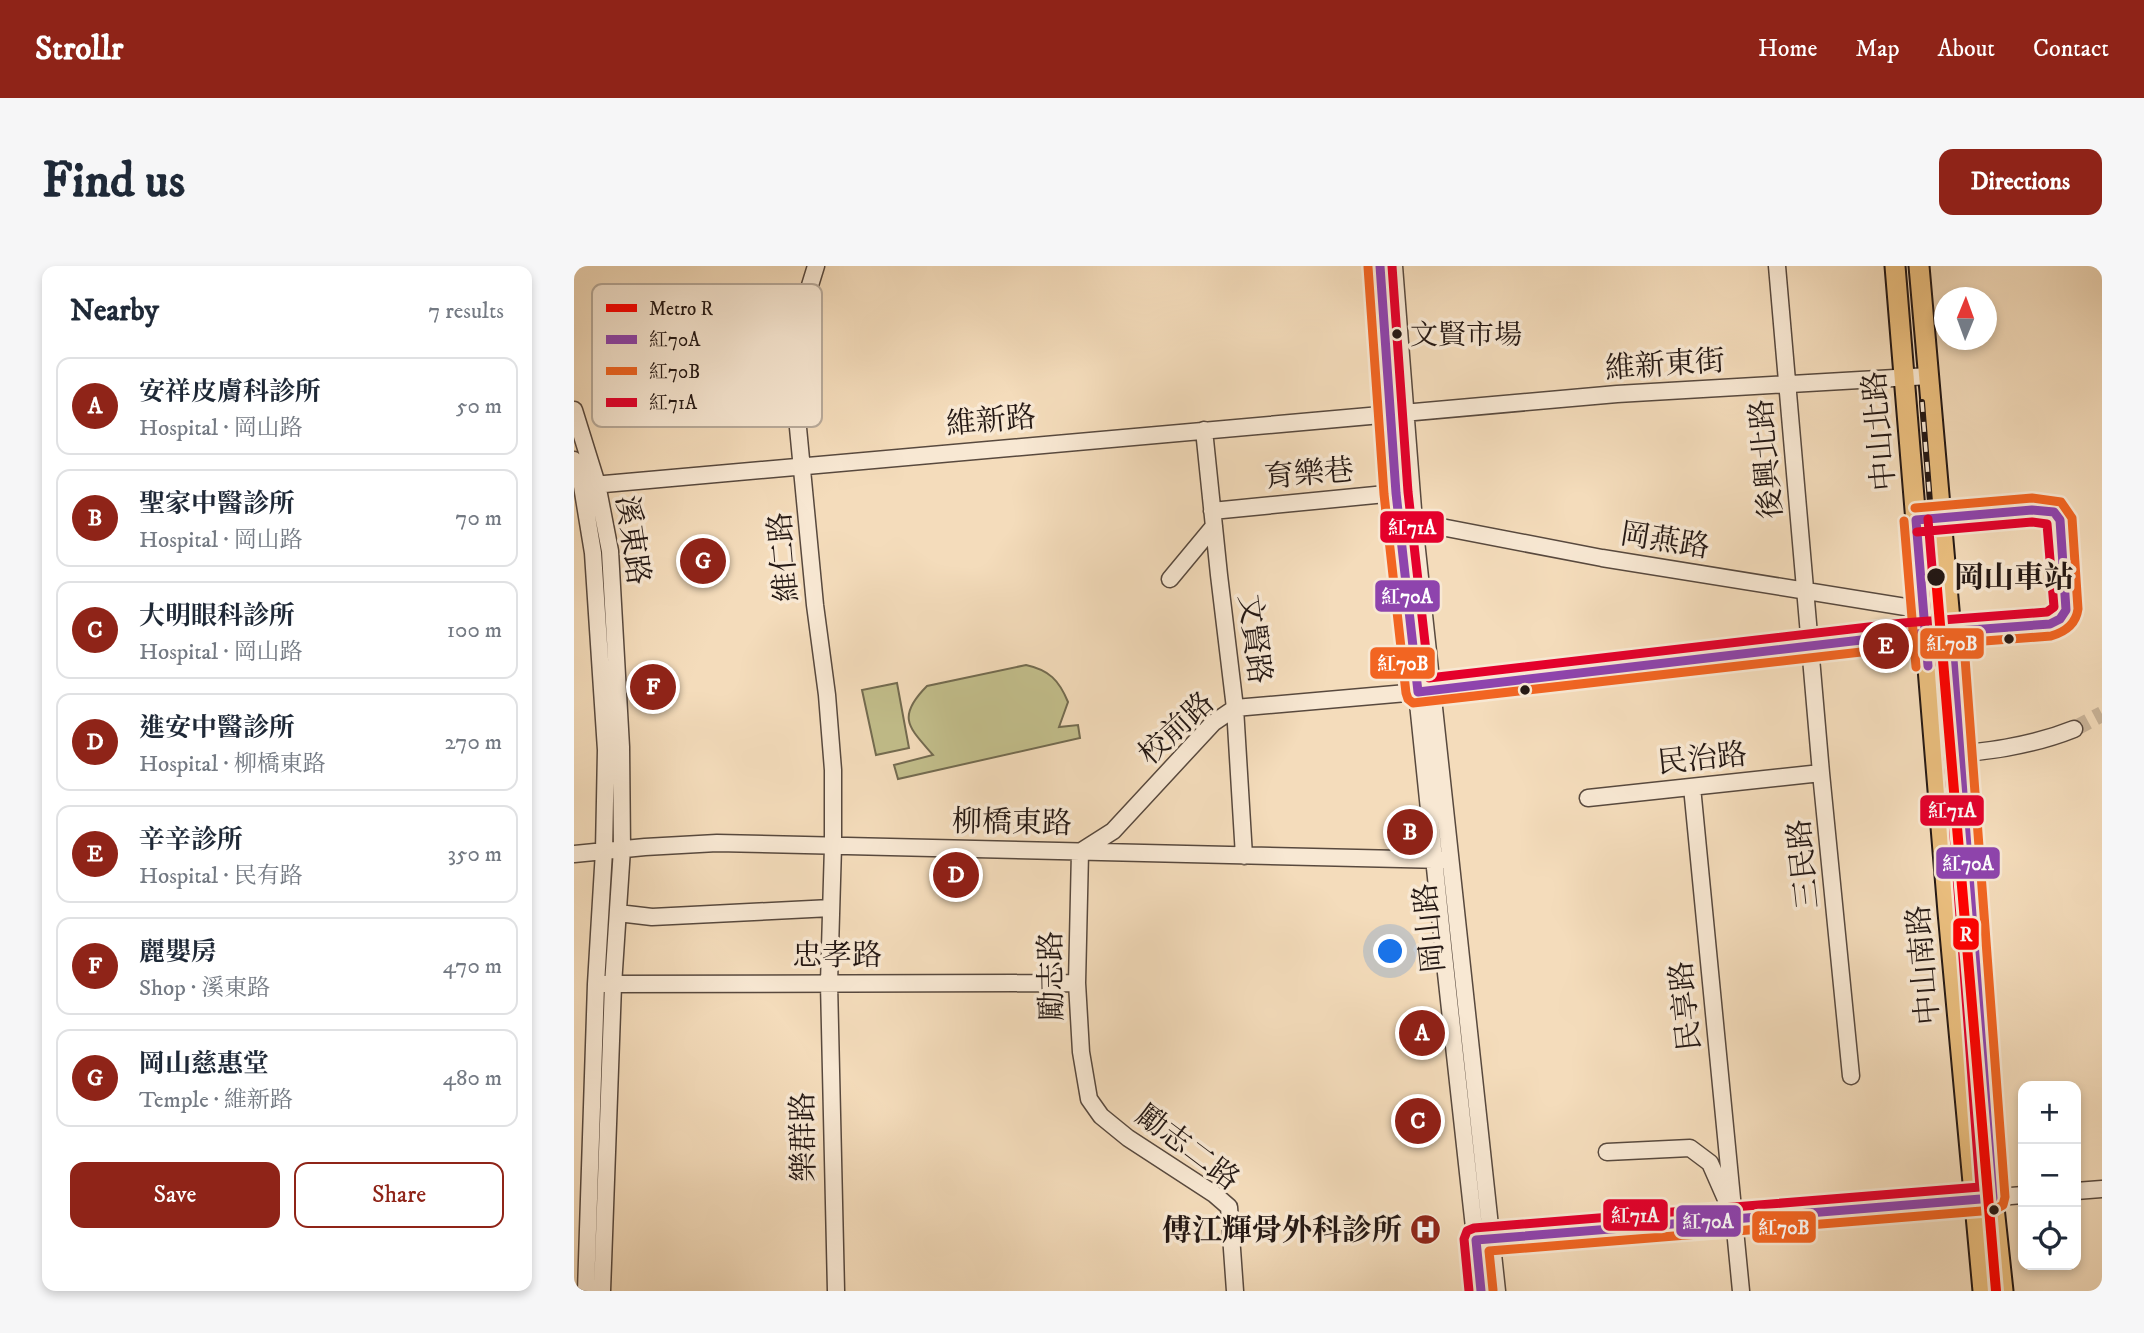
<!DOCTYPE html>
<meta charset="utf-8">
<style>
:root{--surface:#fff;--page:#f6f6f7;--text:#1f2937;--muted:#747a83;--line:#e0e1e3;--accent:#8f2418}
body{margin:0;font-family:"IM FELL DW Pica","Noto Serif TC",serif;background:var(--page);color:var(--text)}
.controls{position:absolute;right:21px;bottom:21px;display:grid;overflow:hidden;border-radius:14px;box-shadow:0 4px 10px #0003}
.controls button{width:63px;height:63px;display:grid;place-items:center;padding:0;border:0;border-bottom:2px solid var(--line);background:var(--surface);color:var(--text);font:35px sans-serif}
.compass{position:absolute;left:1360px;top:21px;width:63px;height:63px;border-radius:50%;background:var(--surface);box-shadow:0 4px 10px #0003;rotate:1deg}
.you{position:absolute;left:817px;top:686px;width:24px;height:24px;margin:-18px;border:5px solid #fff;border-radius:50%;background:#1a73e8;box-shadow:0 0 0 10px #1a73e833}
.badge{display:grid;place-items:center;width:46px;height:46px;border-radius:50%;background:var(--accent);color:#fff;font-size:23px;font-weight:700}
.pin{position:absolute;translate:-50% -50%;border:4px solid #fff;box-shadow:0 2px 7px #0006}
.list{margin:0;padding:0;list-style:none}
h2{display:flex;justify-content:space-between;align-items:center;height:91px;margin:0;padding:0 28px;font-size:30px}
h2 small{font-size:23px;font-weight:400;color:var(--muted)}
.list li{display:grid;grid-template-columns:46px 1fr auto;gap:21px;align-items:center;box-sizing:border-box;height:98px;margin:0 14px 14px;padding:0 14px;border:2px solid var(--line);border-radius:14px}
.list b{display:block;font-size:26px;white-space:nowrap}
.list p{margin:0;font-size:23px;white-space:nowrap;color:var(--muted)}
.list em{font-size:23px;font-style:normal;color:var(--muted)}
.actions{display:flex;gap:14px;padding:21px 28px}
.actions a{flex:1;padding:16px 0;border:2px solid var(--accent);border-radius:14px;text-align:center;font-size:24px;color:var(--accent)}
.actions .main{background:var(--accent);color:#fff}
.icon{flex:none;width:38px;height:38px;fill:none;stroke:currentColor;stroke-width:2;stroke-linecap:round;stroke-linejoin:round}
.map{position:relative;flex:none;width:1528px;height:1025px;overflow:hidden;border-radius:14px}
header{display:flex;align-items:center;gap:42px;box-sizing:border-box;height:98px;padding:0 35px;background:var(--accent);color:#fff}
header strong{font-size:33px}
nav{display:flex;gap:38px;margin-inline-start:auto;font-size:24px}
.intro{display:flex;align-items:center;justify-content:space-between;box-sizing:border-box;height:168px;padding:0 42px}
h1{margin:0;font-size:49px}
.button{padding:18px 32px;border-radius:14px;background:var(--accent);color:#fff;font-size:24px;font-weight:700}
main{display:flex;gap:42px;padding:0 42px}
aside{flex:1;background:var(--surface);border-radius:14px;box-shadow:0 4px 10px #0003}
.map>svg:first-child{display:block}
</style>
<header>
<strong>Strollr</strong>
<nav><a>Home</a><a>Map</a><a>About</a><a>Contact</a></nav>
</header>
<div class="intro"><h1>Find us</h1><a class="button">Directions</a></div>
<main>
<aside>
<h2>Nearby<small>7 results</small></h2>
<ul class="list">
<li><span class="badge">A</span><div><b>安祥皮膚科診所</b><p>Hospital · 岡山路</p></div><em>50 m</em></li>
<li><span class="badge">B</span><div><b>聖家中醫診所</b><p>Hospital · 岡山路</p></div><em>70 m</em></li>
<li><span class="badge">C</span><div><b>大明眼科診所</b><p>Hospital · 岡山路</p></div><em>100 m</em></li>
<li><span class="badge">D</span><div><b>進安中醫診所</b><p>Hospital · 柳橋東路</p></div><em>270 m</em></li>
<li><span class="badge">E</span><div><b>辛辛診所</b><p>Hospital · 民有路</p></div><em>350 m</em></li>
<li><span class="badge">F</span><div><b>麗嬰房</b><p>Shop · 溪東路</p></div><em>470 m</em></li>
<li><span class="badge">G</span><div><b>岡山慈惠堂</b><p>Temple · 維新路</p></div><em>480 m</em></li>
</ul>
<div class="actions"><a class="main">Save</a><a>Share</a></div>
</aside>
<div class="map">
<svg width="1528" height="1025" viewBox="0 0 1528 1025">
<rect width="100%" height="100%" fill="#f4dcbb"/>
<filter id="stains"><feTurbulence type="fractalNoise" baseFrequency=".00286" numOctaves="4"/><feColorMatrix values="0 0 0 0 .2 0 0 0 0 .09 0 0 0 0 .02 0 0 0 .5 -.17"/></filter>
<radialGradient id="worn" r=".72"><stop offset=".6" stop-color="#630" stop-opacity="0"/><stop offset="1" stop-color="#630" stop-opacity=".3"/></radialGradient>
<path fill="#c2be8b" stroke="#736b50" stroke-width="2" d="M452,399C475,404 485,414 494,436L485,461L504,459L506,472L324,513L320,499L359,489C336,462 321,452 353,420Z
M323,417L335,482L302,489L288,424Z"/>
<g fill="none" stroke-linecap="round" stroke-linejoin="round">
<path stroke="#cab59a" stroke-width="16" stroke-dasharray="16 8" stroke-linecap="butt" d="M1500,463L1528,448"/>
<defs>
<path id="minor" d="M242,0L229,42L220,120L241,339L253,429L259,504V580L255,717L262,1025
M806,0L825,253L870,689L907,1025
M820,0L840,256L923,1025
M1203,0L1247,507L1277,810
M0,144L23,218L36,285L47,481L48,583L39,719L28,1025
M630,164L645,309L661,442L670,590
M0,194L8,220L19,287L32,484L30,585L22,718L12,1025
M8,220L1043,128L1355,110
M638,245L832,226
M831,254L1028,292L1350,344
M596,313L640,260
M1361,490C1410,486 1455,481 1500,463
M1118,521L1167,1025
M1014,532L1247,507
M0,588L71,581L143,577L870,594
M44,647L78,651L257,642
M30,718L503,717
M1033,886L1116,882L1136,897L1154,938
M1502,925L1528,923
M908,973L1449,929
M661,1025L655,941L640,928L554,872L527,850L515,833L507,786L503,717L506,586L539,565L639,457L661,442L844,426L1330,369L1377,366"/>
<path id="major" d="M1321,0L1374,646L1409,1025
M1345,0L1377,366L1419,932L1429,1025"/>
</defs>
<use href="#minor" stroke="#58493e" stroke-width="19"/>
<use href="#major" stroke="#241814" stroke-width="23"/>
<use href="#minor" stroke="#f8e8d3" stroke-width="16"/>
<use href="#major" stroke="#eabe7e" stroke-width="19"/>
<defs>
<path id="rail" d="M1348,136L1362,311"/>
</defs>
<use href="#rail" stroke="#241814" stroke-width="6"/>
<use href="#rail" stroke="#f8e8d3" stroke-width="3.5" stroke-dasharray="10" stroke-linecap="butt"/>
<defs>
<path id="bus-1" d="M806,0L822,227L844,426L1330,369L1476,358L1486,353L1492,344L1486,254L1480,246L1458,244L1342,254
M1342,254L1354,400
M907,1025L902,974L1419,932L1377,366"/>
<path id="bus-2" d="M794,1L810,228L832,427L834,433L839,437L1331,381L1477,370C1491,366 1502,358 1504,343L1498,252L1487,236L1458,232L1341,242
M1330,255L1342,401
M919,1024L915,985L1420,944L1429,939L1431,931L1389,365"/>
<path id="bus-3" d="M818,0L834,226L855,412L1329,357L1473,346L1480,341L1473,258L1458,256L1343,266
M1354,253L1366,399
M895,1025L890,973L893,965L900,962L1406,921L1365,367"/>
</defs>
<use href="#bus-1" stroke="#f8e8d3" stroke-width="14"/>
<use href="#bus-2" stroke="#f8e8d3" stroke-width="14"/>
<use href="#bus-3" stroke="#f8e8d3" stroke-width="14"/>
<use href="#bus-1" stroke="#8e44ad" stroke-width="9"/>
<use href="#bus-2" stroke="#f26522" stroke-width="9"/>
<use href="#bus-3" stroke="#e4002b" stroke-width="9"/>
<defs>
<path id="metro-1" d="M1362,311L1422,1025"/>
</defs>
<use href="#metro-1" stroke="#f8e8d3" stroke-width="16"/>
<use href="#metro-1" stroke="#f00" stroke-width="10"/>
</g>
<defs>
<symbol id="hospital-disc" viewBox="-11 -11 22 22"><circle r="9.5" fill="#8f2418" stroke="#f8e8d3"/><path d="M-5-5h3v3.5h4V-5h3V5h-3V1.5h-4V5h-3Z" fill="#fff"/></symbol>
</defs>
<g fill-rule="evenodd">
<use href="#hospital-disc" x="834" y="946" width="35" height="35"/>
</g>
<g fill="#241814" stroke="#f8e8d3" stroke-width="2.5">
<circle cx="823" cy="68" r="6"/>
<circle cx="1362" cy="311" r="10"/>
<circle cx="1435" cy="373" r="6"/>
<circle cx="951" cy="424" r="6"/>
<circle cx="1420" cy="944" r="6"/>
</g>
<g text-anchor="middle" stroke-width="7" stroke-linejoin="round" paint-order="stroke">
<g font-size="28" fill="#241814" stroke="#f8e8d3" text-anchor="start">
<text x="836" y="78">文賢市場</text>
</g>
<g font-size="30" fill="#241814" stroke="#f8e8d3">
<text transform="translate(1091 98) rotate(-4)" y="10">維新東街</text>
<text transform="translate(417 154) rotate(-5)" y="10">維新路</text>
<text transform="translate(1305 165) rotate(-95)" y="10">中山北路</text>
<text transform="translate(1192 193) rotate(-95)" y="10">後興北路</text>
<text transform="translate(735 207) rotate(-5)" y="10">育樂巷</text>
<text transform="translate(59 274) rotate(82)" y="10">溪東路</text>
<text transform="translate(1091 274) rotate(9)" y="10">岡燕路</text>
<text transform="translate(209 291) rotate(-95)" y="10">維仁路</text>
<text transform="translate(681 373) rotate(83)" y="10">文賢路</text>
<text transform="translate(602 462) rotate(-43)" y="10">校前路</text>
<text transform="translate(1128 492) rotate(-6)" y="10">民治路</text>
<text transform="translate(438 556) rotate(1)" y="10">柳橋東路</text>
<text transform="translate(1229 598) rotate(-96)" y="10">三民路</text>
<text transform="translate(855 662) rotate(-96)" y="10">岡山路</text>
<text x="263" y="699">忠孝路</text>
<text transform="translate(1349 699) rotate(-95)" y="10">中山南路</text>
<text transform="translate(477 710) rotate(-91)" y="10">勵志路</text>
<text transform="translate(1111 740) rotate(-96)" y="10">民享路</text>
<text transform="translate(229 871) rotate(-91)" y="10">樂群路</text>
<text transform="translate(614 881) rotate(37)" y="10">勵志二路</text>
</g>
<g font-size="30" font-weight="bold" fill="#241814" stroke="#f8e8d3" text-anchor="start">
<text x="1380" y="321">岡山車站</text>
</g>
<g font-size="30" font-weight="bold" fill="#241814" stroke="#f8e8d3" text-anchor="end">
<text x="828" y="974">傅江輝骨外科診所</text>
</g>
</g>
<rect x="18" y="18" width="230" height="143" rx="10" fill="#f8e8d3" stroke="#b8aa9a" stroke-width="2"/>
<rect x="32" y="38" width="31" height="8" fill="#f00"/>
<rect x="32" y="69" width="31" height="9" fill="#8e44ad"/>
<rect x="32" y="101" width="31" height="8" fill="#f26522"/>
<rect x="32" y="132" width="31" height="9" fill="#e4002b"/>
<g font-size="19" fill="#241814">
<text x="75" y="49">Metro R</text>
<text x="75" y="80">紅70A</text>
<text x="75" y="112">紅70B</text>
<text x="75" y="143">紅71A</text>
</g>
<g stroke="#f8e8d3" stroke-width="2.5">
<rect x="805" y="244" width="66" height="34" rx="7" fill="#e4002b"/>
<rect x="800" y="313" width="67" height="34" rx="7" fill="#8e44ad"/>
<rect x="1345" y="361" width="66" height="33" rx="7" fill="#f26522"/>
<rect x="795" y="380" width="67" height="34" rx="7" fill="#f26522"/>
<rect x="1345" y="528" width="66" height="33" rx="7" fill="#e4002b"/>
<rect x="1361" y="580" width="66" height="34" rx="7" fill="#8e44ad"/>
<rect x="1378" y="651" width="28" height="34" rx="7" fill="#f00"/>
<rect x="1028" y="932" width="67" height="34" rx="7" fill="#e4002b"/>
<rect x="1101" y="938" width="67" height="34" rx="7" fill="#8e44ad"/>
<rect x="1177" y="944" width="66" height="34" rx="7" fill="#f26522"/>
</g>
<g font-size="19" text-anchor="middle" font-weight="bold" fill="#fff">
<text x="838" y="268">紅71A</text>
<text x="833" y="337">紅70A</text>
<text x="1378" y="384">紅70B</text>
<text x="829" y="404">紅70B</text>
<text x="1378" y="551">紅71A</text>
<text x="1394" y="604">紅70A</text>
<text x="1392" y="675">R</text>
<text x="1061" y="956">紅71A</text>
<text x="1134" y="962">紅70A</text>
<text x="1210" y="968">紅70B</text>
</g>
<rect width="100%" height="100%" filter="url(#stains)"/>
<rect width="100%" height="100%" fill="url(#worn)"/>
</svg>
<div class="controls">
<button>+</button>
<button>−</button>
<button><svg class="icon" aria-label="locate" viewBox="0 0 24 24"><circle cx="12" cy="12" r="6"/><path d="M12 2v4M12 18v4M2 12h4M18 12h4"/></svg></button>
</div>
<svg class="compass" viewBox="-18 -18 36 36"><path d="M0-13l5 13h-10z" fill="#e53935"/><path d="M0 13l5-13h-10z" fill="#747a83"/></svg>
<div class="you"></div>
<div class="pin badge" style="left:848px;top:767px">A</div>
<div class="pin badge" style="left:836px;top:566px">B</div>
<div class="pin badge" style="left:844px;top:855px">C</div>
<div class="pin badge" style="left:382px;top:609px">D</div>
<div class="pin badge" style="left:1312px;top:380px">E</div>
<div class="pin badge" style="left:79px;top:421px">F</div>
<div class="pin badge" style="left:129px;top:295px">G</div>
</div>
</main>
